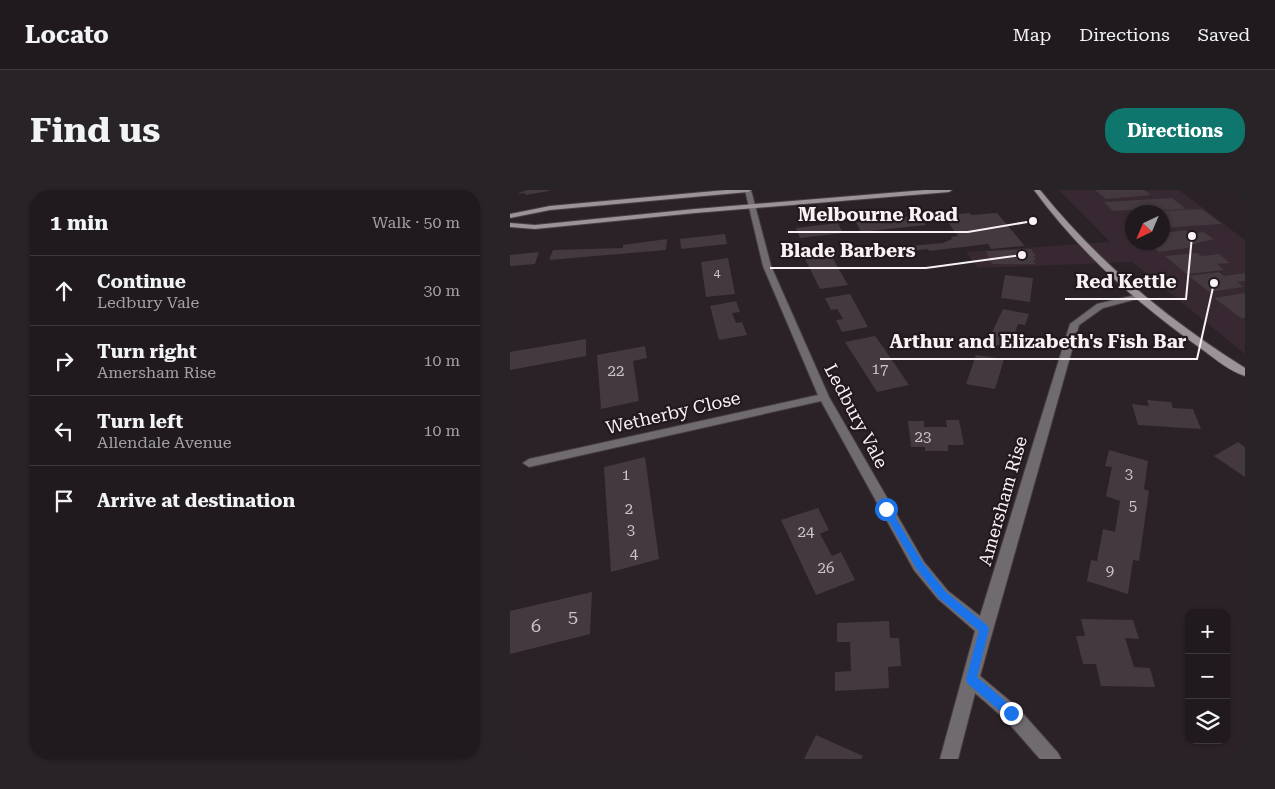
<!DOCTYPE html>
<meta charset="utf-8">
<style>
:root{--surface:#201a1e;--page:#282327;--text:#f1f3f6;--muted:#a2a1a4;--line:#3d383c;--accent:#0f766e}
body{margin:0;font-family:"Roboto Serif",serif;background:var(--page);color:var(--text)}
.controls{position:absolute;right:15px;bottom:15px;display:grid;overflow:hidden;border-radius:10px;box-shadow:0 1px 4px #0004}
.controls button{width:45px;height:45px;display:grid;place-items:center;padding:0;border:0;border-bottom:1px solid var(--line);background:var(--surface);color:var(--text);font:25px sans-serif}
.compass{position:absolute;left:615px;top:15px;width:45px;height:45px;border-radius:50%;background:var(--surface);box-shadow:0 1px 4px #0004;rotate:224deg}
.stop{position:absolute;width:15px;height:15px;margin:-11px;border:4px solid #1a73e8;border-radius:50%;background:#fff}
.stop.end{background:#1a73e8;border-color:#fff;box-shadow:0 1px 5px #0008}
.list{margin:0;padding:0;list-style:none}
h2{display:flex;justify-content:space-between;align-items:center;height:65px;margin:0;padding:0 20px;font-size:21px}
h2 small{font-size:16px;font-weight:400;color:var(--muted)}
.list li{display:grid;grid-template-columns:32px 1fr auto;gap:15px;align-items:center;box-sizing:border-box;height:70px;padding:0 20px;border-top:1px solid var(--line)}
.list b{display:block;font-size:19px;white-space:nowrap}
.list p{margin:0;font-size:16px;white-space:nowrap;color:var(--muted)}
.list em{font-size:16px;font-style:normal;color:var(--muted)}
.icon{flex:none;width:28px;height:28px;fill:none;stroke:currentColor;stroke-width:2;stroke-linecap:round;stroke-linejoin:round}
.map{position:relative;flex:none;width:735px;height:569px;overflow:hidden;border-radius:20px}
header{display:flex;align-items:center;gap:30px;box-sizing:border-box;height:70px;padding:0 25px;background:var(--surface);border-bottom:1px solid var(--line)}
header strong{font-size:24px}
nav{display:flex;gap:28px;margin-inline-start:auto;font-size:18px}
.intro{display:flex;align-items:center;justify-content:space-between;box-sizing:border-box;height:120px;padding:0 30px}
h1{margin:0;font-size:35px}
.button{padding:12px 22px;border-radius:20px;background:var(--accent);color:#fff;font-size:18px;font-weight:700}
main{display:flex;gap:30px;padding:0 30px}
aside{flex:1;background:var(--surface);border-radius:20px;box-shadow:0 1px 4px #0004}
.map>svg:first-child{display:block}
</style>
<header>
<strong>Locato</strong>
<nav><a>Map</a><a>Directions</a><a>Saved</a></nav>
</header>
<div class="intro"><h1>Find us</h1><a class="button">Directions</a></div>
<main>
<aside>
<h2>1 min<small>Walk · 50 m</small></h2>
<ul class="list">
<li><svg class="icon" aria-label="ahead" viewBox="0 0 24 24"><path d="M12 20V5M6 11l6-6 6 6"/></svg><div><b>Continue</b><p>Ledbury Vale</p></div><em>30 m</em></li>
<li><svg class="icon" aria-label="right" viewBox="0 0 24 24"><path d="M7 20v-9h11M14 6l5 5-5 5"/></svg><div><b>Turn right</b><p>Amersham Rise</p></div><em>10 m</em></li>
<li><svg class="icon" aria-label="left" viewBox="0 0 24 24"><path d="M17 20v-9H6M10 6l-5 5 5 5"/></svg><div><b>Turn left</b><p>Allendale Avenue</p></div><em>10 m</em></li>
<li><svg class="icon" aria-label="arrive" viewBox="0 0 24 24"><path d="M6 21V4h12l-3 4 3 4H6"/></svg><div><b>Arrive at destination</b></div></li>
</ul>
</aside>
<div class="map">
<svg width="735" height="569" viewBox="0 0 735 569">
<rect width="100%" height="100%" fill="#2b2228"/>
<path fill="#372832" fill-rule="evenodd" d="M549,0H669L735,50V164L622,72L468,78L456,62L600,52ZM622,22H652V52H622Z"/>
<path fill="#43393f" d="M7,0H39V1L15,5L16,3L6,4Z
M585,0H634L641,5L596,9Z
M662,8L676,19L624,22L621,20L603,21L594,12Z
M692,19L712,34L652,38V21Z
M460,23L461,25L487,23L515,56L481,59L478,54L419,61L418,59L372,64L369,59L433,53L442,49L441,47L448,46L435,28L449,27L447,24Z
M409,26L416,35L351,42L346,32Z
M328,33L333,43L290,48L286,38Z
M676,40L681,44L693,42L704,49L680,55L683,57L649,62L637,52H652V43Z
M215,44L217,54L171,59L170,49Z
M157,49L156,60L39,70L43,60L113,58V55Z
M521,59L526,66H524L526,70H523L525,74H482L476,61Z
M29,62L25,74L0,76V65Z
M319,62L338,95L310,99L293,65Z
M687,63L692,66L709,64L720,73L707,74L714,80L676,84L655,66Z
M218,68L225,104L196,107L191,72Z
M709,82L714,86L735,83V91L727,92L734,97L699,102L679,86Z
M495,85L523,88L520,112L491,108Z
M735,103V128H731L704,108Z
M340,104L358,137L332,142L326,130L333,129L327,119L321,120L315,108Z
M226,111L230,122L222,123L226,133L232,132L237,145L209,150L200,116Z
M493,119L519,124L515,135L508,134L504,145L510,146L505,159L477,153Z
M365,146L373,157L399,195L367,202L335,152Z
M76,149V166L0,180V162Z
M135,156L137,168L123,171L129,211L91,219L87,165Z
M466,165L494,169L485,199L456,194Z
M637,210L661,212L663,218L683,219L691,239L628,235L622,214L639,216Z
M436,230H449L454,255H438V261H415V257H401L398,231H414V237H437Z
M728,252L735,257V287L704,266Z
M599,260L638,271L634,299L639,301L629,371L623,370L618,404L577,391L581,370L587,371L593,339L605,342L610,311L596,306L602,277L595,276Z
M135,267L149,369L101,382L94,277Z
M308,318L319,340L310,344L322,366L331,362L345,390L306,405L271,330Z
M82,402L80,444L0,464V421Z
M571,429L623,430L629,449L615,448L624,477L640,478L645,497L591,496L586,474H573L566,446H575Z
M379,431L380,448H389L391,476L378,477L379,498L325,501V482L341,481L340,452H327V433Z
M306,545L353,566L351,569H294Z"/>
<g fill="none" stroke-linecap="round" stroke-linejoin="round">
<defs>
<path id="street" d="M235,0H241L261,76L319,207L414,372L438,401L470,426L560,134L587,114L630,104L634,107L593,118L569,135L470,486L507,517L548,563L551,569H530L495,529L465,503L448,569H430L465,441L428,409L404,380L311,211L19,277L13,273L19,269L308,205L253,76Z"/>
<path id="secondary" d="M216,0H241L238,2L40,20L0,28V24L40,16Z
M415,0H442L439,2L185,23L25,39L0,37V33L25,35L185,19Z
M524,0H530C588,72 657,129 735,178V186C721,182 705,169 693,160C629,115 570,63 524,0Z"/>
</defs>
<use href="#street" stroke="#483f45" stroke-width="2"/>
<use href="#secondary" stroke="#483f45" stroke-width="2"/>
<use href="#street" fill="#706b6f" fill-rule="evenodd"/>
<use href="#secondary" fill="#9b9398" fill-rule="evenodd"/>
</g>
<path fill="#1a73e8" d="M376,316L379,317L413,373L436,402L478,436L479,439L467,487L505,519V527H497L457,493L456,489L469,441L429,408L406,378L372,319Z"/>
<g text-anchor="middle" stroke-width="4.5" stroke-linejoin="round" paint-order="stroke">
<g font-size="12" fill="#cbc4c8">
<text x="207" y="87">4</text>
</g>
<g font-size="15" fill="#cbc4c8">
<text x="370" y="184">17</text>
<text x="106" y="186">22</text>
<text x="413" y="252">23</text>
<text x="619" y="289">3</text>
<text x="116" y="290">1</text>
<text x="623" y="321">5</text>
<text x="119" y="324">2</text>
<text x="121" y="345">3</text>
<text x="296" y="347">24</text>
<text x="124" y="369">4</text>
<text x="316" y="383">26</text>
<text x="600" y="386">9</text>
</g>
<g font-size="18" fill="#f8f2f5" stroke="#22191f">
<text transform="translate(163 223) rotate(-13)" y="6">Wetherby Close</text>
<text transform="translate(346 226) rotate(62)" y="6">Ledbury Vale</text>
<text transform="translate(493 311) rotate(-74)" y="6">Amersham Rise</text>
</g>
<g font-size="18" fill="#cbc4c8">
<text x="63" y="433">5</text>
<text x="26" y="442">6</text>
</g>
</g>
<path fill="none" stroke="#f8f2f5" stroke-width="2" d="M523 31L458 42H278M512 65L416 78H260M682 46L676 109H555M704 93L687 169H370"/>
<g fill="#f8f2f5" stroke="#22191f" stroke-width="2">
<circle cx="523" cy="31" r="5"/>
<circle cx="512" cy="65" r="5"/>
<circle cx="682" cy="46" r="5"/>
<circle cx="704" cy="93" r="5"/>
</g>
<g font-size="19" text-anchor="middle" font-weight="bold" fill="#f8f2f5" stroke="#22191f" stroke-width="4.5" stroke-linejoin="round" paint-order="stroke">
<text x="368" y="31">Melbourne Road</text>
<text x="338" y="67">Blade Barbers</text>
<text x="616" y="98">Red Kettle</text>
<text x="528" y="158">Arthur and Elizabeth's Fish Bar</text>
</g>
</svg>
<div class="controls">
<button>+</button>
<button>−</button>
<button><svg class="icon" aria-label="layers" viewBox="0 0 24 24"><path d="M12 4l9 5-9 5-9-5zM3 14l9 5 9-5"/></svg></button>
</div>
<svg class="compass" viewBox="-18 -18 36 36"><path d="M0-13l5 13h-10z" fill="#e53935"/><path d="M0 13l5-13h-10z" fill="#a2a1a4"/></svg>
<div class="stop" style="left:376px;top:319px"></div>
<div class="stop end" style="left:501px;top:523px"></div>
</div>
</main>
